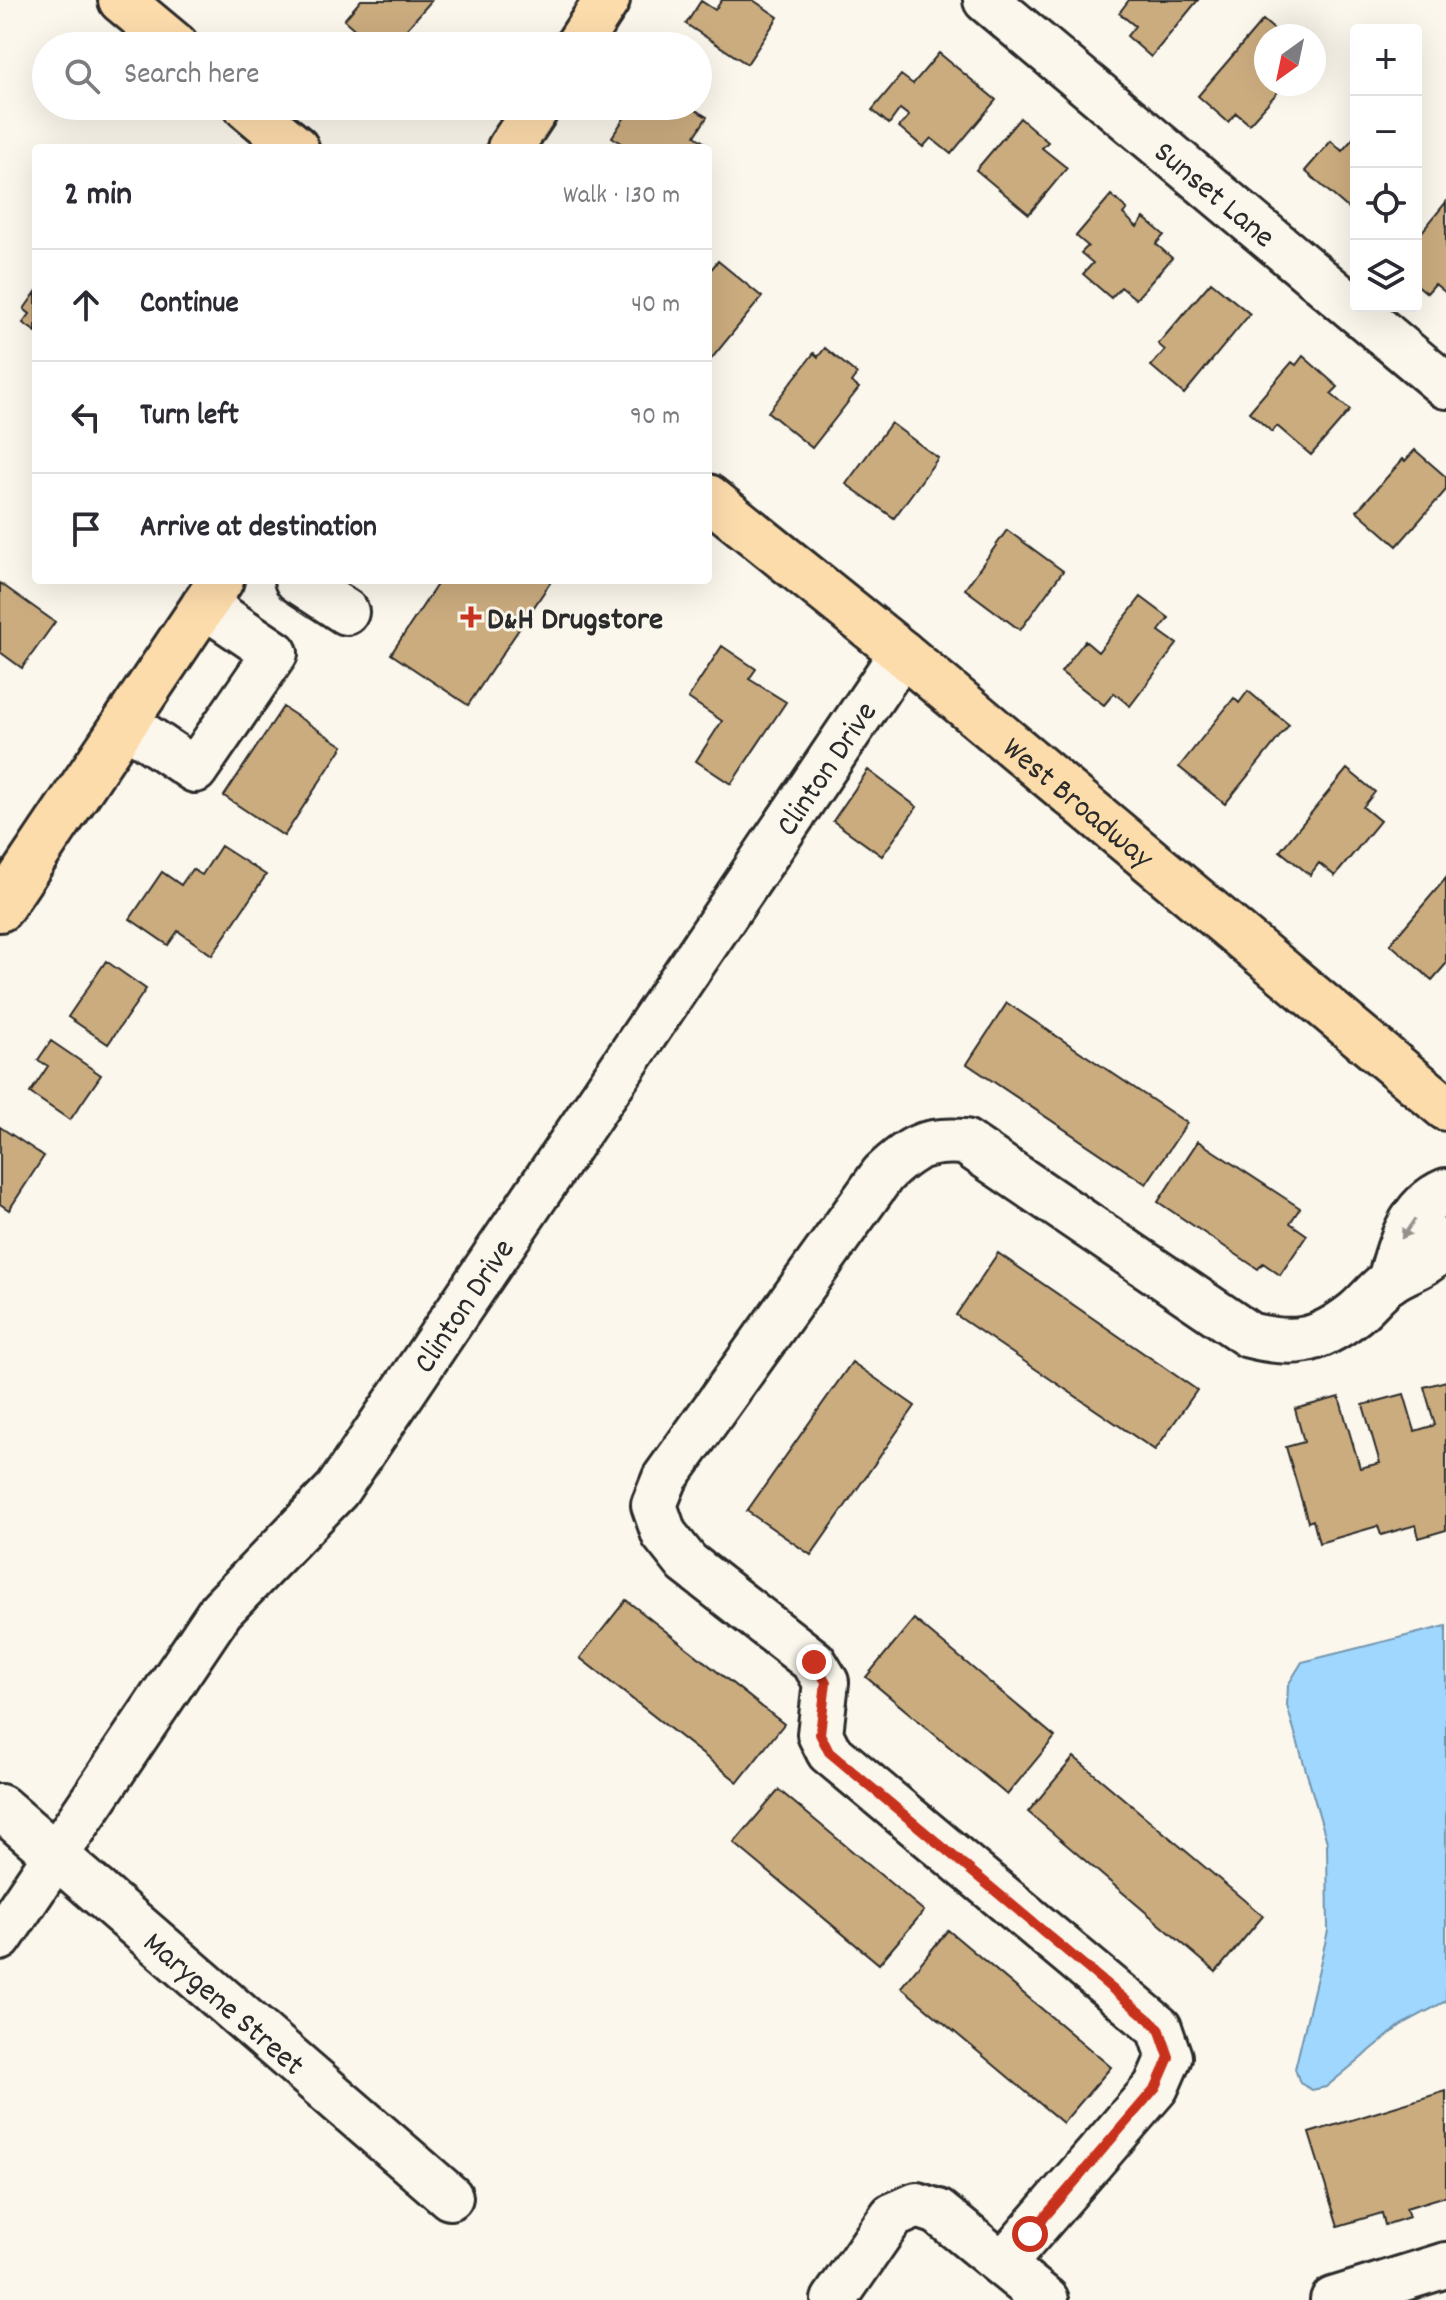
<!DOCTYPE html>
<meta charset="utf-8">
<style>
:root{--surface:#fff;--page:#f2f2f3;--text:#2b2b33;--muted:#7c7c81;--line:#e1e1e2}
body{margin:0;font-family:Dekko,sans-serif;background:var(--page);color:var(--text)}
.controls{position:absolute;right:24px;top:24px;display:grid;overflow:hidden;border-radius:8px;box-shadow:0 8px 32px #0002}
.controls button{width:72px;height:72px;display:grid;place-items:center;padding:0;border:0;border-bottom:2px solid var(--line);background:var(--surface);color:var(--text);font:40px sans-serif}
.compass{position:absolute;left:1254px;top:24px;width:72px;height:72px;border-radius:50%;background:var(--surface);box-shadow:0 8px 32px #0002;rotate:213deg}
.stop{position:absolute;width:24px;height:24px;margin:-18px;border:6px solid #c8321e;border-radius:50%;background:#fff}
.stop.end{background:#c8321e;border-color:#fff;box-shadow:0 2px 8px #0008}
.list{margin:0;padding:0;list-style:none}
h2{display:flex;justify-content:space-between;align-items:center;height:104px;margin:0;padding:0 32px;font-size:34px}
h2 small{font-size:26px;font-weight:400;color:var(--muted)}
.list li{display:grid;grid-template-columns:52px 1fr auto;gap:24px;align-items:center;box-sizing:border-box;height:112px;padding:0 32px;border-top:2px solid var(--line)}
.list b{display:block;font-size:30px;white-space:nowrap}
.list em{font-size:26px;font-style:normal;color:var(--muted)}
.icon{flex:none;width:44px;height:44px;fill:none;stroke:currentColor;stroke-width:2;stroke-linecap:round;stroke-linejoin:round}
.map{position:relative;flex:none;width:1446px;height:2300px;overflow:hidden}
.search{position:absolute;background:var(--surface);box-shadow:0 8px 32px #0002;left:32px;top:32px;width:680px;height:88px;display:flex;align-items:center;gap:20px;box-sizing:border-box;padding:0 28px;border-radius:44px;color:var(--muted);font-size:30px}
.panel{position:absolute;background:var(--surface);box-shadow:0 8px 32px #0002;left:32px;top:144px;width:680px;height:440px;border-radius:8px}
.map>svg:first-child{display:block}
</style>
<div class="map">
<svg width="1446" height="2300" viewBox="0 0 1446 2300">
<rect width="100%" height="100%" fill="#fbf7ec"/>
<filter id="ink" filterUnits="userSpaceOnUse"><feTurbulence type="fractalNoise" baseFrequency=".0125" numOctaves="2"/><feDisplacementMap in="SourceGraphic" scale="16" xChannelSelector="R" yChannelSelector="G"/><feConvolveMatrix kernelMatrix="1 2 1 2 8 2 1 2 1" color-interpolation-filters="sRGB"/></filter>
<g filter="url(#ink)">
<path fill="#9fd7ff" stroke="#7192aa" stroke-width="2" d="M1446,1626V2001L1401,2025L1326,2087L1312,2090L1300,2083L1295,2069L1328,1931L1327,1842L1287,1706L1288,1685L1302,1662Z"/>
<path fill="#cbac7f" stroke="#2b2b2b" stroke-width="2" d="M361,0H432L392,46H374L344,20Z
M722,0H753L778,17L747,64L686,24L701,1L715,10Z
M1129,0H1198L1151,57L1127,36L1135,26L1119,13Z
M1263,20L1282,36H1266V84H1285L1249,124L1236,113L1228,122L1198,96Z
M939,53L996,100L951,154L931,138L923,147L899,127L909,116L900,109L889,124L872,110L901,75L913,84Z
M632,106H689L707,117L695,136L708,145L706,148H629L612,137Z
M1020,118L1048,142L1042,148L1067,168L1029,214L976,170Z
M1356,135V215L1305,171L1331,141L1342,151Z
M1111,195L1127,209L1123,214L1137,227L1144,218L1164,235L1156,244L1172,258L1136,299L1121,287L1111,298L1083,274L1093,263L1081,253L1088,246L1076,236Z
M1446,202V293L1435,284L1427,293L1416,284V239Z
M718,261L762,297L708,363V273Z
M1211,282L1250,314L1184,394L1151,366L1165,350L1158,344Z
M36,292V332L23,323L30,314L24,309Z
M825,348L857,374L851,382L859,388L812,448L768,412L814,353L818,357Z
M1303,356L1338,387L1331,394L1350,410L1311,455L1277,426L1272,432L1249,412L1292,362L1296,365Z
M891,423L938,458L894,518L846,484Z
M1415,450L1446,477V490L1397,546L1357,511L1403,459L1405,461Z
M1007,530L1063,571L1020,630L965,589Z
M440,580H552L468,705L391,654Z
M0,583L55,622L22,668L0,652Z
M1141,597L1169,618L1159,631L1177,644L1130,706L1114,693L1104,705L1061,672L1085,641L1098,652Z
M722,646L756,669L749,679L786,702L731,784L696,761L722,721L688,698Z
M1248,691L1289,725L1225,804L1179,767L1234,698L1239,703Z
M283,707L343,746L284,836L224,796Z
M1347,769L1375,792L1363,807L1380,821L1335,876L1319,863L1310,875L1280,851Z
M868,770L917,807L882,856L833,821Z
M221,846L266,875L212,955L178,931L168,945L130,919L162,872L181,885L192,869L202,875Z
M1446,878V964L1432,980L1390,944Z
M106,961L146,989L108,1044L68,1017Z
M1007,1003L1187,1123L1146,1184L967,1064Z
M51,1041L101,1075L70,1120L30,1093L48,1066L38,1060Z
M0,1127L44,1156L9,1210L0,1204Z
M1198,1141L1300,1208L1290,1223L1307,1235L1280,1275L1263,1263L1258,1269L1158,1202Z
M998,1253L1197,1390L1155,1450L956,1315Z
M852,1362L915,1406L811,1555L747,1511Z
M1446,1381V1530L1419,1538L1416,1525L1381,1535L1378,1526L1319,1543L1313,1520L1308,1522L1286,1447L1304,1442L1295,1409L1339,1397L1360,1468L1380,1463L1363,1405L1404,1394L1415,1431L1435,1425L1424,1387Z
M626,1600L784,1724L738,1782L580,1658Z
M914,1619L1055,1737L1007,1795L866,1677Z
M1074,1757L1263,1916L1216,1972L1028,1812Z
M779,1790L924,1911L879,1964L734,1843Z
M948,1930L1111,2067L1063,2123L901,1987Z
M1446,2091V2196L1406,2208L1409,2217L1385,2225L1382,2213L1338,2226L1309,2133Z"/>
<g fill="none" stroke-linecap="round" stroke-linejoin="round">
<defs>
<g id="minor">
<path id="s1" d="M986,0L1446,386"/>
<path d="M297,580L346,612"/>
<path d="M125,723L195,770L275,653L204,605"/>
<path d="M1390,1281C1399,1246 1410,1206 1446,1191"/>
<path id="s2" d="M0,1807L450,2197"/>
<path id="s3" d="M0,1938L221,1610L337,1490L902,653"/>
<path d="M1003,2264L1156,2087L1169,2057L1159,2028L829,1752L820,1734L826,1682L814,1662L687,1563L664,1534L654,1505L665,1478L883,1174C911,1147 926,1139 965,1142L1249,1335C1293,1346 1317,1343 1354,1314C1367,1304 1377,1289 1391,1280C1417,1264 1426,1268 1446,1241"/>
<path d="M834,2300L892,2216L917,2205L938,2212L1046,2300"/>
<path d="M1333,2300L1446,2265"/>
</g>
<g id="major">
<path d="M121,0L176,46"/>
<path d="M577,46L607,0"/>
<path d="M246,106L296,148"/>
<path d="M510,148L538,106"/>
<path id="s4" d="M708,497L902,653L1446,1108"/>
<path d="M0,909L221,580"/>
</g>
</defs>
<use href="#minor" stroke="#2b2b2b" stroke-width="50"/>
<use href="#major" stroke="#2b2b2b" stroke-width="50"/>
<use href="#minor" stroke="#fbf7ec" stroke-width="44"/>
<use href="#major" stroke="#fddcac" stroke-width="44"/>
</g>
<defs><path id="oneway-solid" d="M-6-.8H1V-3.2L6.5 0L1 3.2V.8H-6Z" transform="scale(2)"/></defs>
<use fill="#93918c" href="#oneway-solid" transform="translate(1408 1229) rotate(124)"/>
</g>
<g fill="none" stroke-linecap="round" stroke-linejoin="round" filter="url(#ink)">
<path stroke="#c8321e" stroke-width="10" d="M814,1662L826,1682L820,1734L829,1752L1159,2028L1169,2057L1156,2087L1030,2234"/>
</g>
<path fill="#c8321e" stroke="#fbf7ec" stroke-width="3" d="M467 605h8v8h8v8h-8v8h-8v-8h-8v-8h8z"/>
<g text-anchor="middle" stroke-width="6" stroke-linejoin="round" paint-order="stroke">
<g font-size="32" fill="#2b2b2b" stroke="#fbf7ec">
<text dy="11" stroke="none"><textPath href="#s1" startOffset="300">Sunset Lane</textPath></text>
<text dy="11" stroke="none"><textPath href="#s3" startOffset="1434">Clinton Drive</textPath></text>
<text dy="11" stroke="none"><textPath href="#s4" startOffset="480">West Broadway</textPath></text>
<text dy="11" stroke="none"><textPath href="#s3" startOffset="786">Clinton Drive</textPath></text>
<text dy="11" stroke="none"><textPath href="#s2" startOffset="298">Marygene Street</textPath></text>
</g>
<g font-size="32" font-weight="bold" fill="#2b2b2b" stroke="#fbf7ec" text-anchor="start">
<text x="487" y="628">D&amp;H Drugstore</text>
</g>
</g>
</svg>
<div class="controls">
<button>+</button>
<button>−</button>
<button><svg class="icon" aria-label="locate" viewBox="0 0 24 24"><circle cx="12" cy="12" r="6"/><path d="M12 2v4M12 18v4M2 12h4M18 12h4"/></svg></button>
<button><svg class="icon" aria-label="layers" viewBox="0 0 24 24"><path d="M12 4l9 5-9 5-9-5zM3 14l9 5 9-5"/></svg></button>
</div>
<svg class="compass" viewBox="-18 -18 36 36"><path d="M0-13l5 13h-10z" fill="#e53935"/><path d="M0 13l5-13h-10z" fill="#7c7c81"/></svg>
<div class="stop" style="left:1030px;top:2234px"></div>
<div class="stop end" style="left:814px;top:1662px"></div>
<div class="search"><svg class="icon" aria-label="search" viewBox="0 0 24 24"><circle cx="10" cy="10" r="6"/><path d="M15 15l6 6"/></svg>Search here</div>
<section class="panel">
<h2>2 min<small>Walk · 130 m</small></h2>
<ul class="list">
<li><svg class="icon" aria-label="ahead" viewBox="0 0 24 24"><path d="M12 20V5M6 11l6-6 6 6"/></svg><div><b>Continue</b></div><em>40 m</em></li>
<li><svg class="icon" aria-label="left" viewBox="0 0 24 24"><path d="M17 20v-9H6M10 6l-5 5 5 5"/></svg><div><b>Turn left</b></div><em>90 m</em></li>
<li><svg class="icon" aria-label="arrive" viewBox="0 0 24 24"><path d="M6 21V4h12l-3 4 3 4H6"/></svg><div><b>Arrive at destination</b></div></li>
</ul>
</section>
</div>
